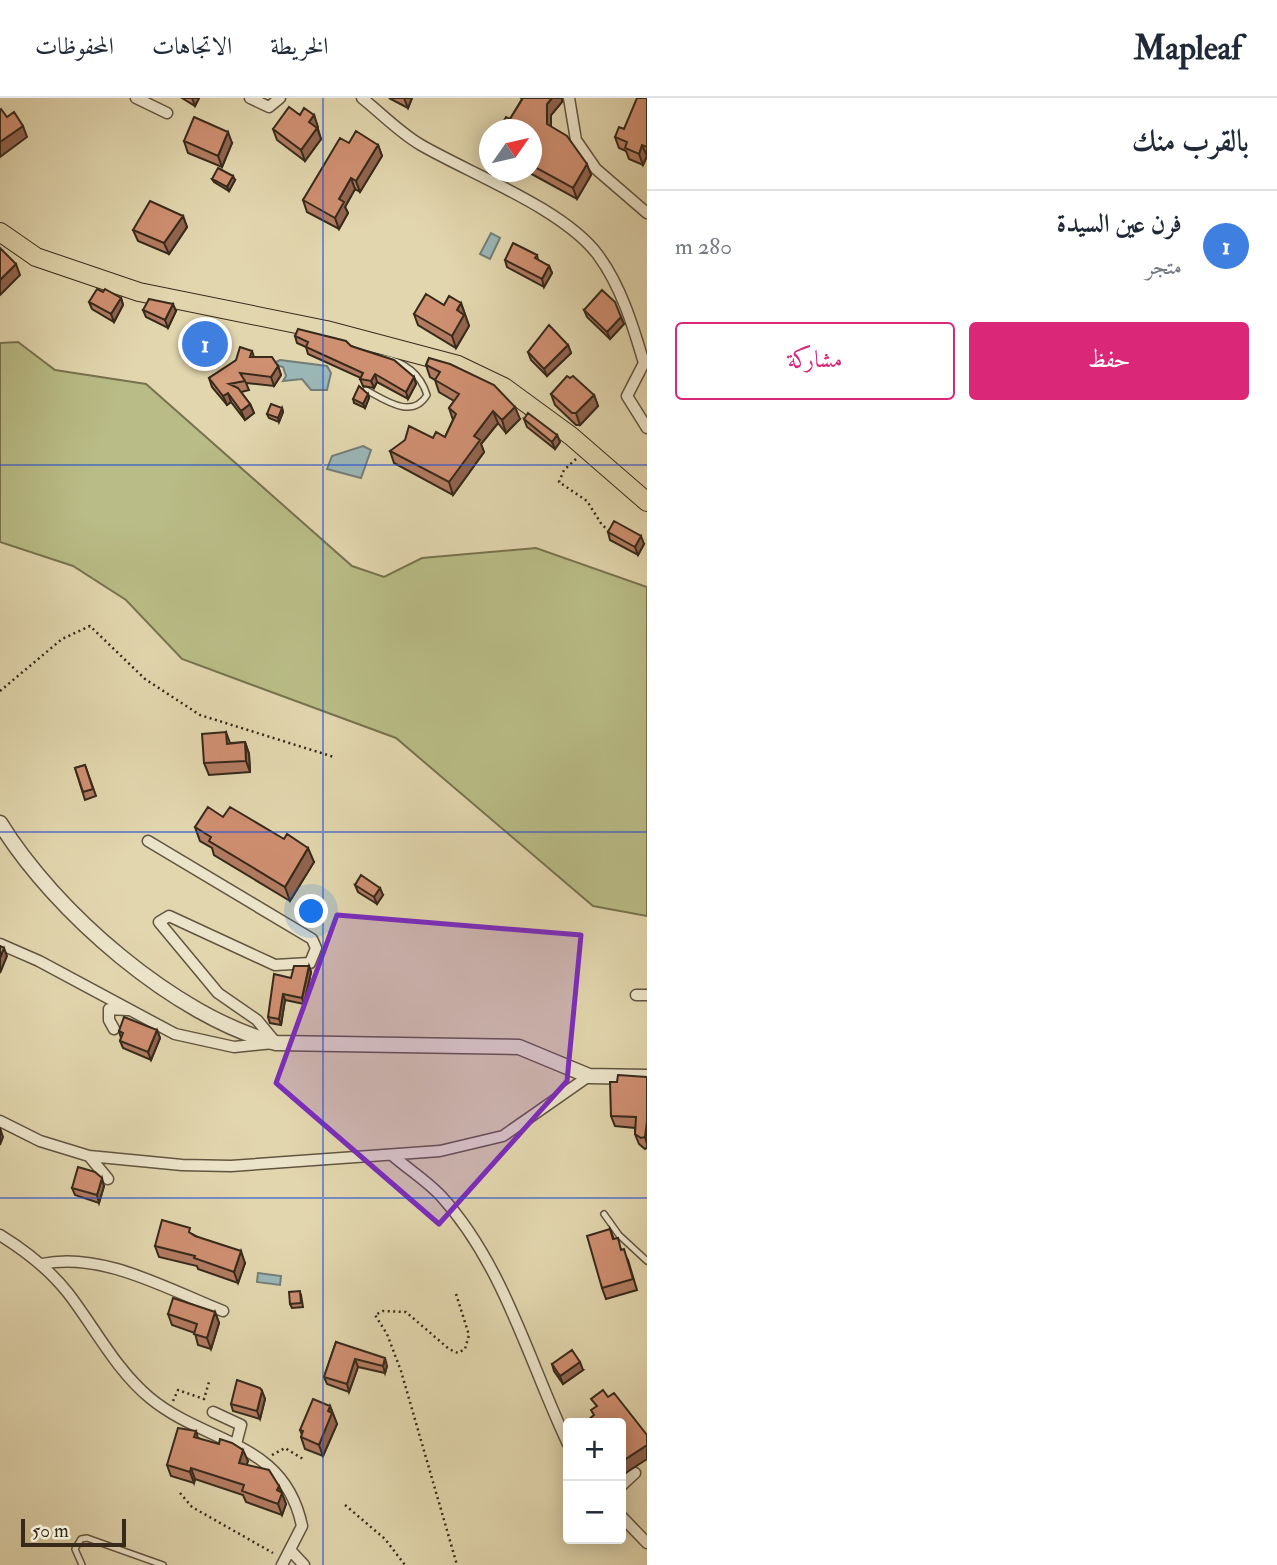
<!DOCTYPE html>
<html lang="ar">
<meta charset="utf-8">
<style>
:root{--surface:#fff;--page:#f2f2f3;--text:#1f2937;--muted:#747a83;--line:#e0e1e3;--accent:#db2777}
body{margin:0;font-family:"IM FELL Double Pica",Amiri,serif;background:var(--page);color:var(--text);direction:rtl}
.controls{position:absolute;right:21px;bottom:21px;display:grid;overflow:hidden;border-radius:7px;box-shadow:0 4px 18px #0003}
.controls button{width:63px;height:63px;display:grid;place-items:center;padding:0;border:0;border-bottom:2px solid var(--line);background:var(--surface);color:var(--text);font:35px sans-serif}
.compass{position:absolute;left:479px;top:21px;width:63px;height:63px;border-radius:50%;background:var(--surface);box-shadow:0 4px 18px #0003;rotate:56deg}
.scale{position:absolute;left:21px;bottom:18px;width:105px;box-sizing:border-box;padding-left:7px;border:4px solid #372a1b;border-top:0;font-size:19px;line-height:24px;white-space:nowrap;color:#372a1b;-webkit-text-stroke:5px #ece4ca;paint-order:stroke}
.you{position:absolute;left:312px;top:814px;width:24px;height:24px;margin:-18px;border:5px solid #fff;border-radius:50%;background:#1a73e8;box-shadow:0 0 0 10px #1a73e833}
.badge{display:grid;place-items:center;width:46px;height:46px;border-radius:50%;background:var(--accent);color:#fff;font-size:23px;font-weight:700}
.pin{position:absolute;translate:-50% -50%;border:4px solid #fff;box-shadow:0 2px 7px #0006}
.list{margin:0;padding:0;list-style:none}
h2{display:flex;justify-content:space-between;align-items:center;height:91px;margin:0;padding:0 28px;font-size:30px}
h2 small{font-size:23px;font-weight:400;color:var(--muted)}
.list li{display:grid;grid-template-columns:46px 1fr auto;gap:21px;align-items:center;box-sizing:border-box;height:112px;padding:0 28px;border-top:2px solid var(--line)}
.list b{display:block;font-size:26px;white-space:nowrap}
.list p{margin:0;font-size:23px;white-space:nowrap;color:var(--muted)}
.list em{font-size:23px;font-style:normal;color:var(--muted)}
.actions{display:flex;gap:14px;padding:21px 28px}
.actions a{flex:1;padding:16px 0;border:2px solid var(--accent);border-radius:7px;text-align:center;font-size:24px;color:var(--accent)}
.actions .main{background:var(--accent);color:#fff}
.map{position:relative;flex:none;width:647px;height:1467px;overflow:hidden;direction:ltr}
header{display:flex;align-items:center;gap:42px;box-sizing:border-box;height:98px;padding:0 35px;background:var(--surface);border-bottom:2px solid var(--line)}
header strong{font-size:33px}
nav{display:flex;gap:38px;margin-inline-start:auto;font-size:24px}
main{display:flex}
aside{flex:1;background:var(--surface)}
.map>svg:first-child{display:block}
</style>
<header>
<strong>Mapleaf</strong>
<nav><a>الخريطة</a><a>الاتجاهات</a><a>المحفوظات</a></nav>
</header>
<main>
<aside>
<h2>بالقرب منك<small></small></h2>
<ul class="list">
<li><span class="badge" style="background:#3f7fe0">1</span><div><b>فرن عين السيدة</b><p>متجر</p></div><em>280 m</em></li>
</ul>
<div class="actions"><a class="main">حفظ</a><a>مشاركة</a></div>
</aside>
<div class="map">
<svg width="647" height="1467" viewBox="0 0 647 1467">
<rect width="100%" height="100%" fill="#e2d6ae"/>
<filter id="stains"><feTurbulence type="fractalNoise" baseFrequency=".00286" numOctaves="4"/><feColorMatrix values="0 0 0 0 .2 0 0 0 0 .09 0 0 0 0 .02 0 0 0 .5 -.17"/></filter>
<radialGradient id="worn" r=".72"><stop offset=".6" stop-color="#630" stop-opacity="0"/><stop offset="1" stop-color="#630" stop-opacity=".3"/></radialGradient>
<path fill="#b9bc86" stroke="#787350" stroke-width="2" d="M18,244L55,272L146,286L352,468L384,479L422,460L536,450L647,489V818L593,808L396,640L182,561L126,502L73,468L0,444V245Z"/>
<path fill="#9bb6b6" stroke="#737e78" stroke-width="2" d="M491,135L500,140L490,161L480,156Z
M280,262L327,268L331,275L327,292H311L302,281L283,283L286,278L283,269L272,266Z
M363,348L371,352L361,380L327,371L332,358Z
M258,1175L281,1178L280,1187L257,1184Z"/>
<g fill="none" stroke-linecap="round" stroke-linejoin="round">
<defs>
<path id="service" d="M366,292C385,302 412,322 427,297C420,274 403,263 380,259
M604,1116L619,1137L647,1163
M82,1467L75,1451L81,1441L87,1440L163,1467"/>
<path id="minor" d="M136,0L167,15
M250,0L269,9L280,0
M362,0C381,15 400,35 421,47C471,76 564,111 598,157C621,188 633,228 644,265L627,298L647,330
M569,0L576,42L596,71L647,115
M148,743L312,841L316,850L310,865L275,867L169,818L159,824L218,895L257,922L276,945
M0,846L39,863L175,936L234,949L273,945
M636,897H647
M114,931L109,922V911L127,912
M0,1023L40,1043L89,1058L182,1067L231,1068L440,1053L503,1038L589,978
M392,1057C408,1071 427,1083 441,1098C504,1167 529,1264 568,1346
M89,1058L108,1081
M0,1137C26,1153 49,1171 68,1195C95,1230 116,1272 150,1300C207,1347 284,1342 302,1428L282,1467
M42,1166C102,1153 169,1192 223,1213
M213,1314L241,1327L236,1346
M621,1388L635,1375
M621,1418L647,1445
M291,1453L304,1467"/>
<path id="tertiary" d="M0,725C54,813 175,919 276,945L519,949L589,978L647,979"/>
<path id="primary" d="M0,134L36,159L139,194L326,232L458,267L504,289L571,338L647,404"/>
</defs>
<use href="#service" stroke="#625540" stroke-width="8"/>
<use href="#minor" stroke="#625540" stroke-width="13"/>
<use href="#tertiary" stroke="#625540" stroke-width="17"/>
<use href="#primary" stroke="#372a1b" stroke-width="20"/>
<path stroke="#372a1b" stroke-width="2.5" stroke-dasharray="2 3.5" stroke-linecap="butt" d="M576,361L564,372L559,384L587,403L602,427L610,433
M0,593L62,541L90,528L145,581L200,617L334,659
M456,1196L469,1237L465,1251L458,1255L449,1251L406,1214L383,1213L375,1217L387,1236L401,1273L457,1467
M173,1303L178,1292L204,1301L209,1284
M272,1357L285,1350L303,1361
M180,1395L192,1409L273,1455
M345,1407L385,1441L405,1467"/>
<use href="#service" stroke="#ece4ca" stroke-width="5"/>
<use href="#minor" stroke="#ece4ca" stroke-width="10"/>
<use href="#tertiary" stroke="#ece4ca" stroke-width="14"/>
<use href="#primary" stroke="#e2d6ae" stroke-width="18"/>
</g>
<path fill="#b27b61" stroke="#372a1b" stroke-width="2" d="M182,0H199L195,8Z
M389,0H412L408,10Z
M521,0H562V4L551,17V29L591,77L577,101L528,74H531V32L510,21L522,1Z
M647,0V58L643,67L629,61L626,53L619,50L615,39L624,31Z
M300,17H314L321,41L305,63L277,42L273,31Z
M184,43L232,45L222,69L188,55Z
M349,45L378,47L382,58L360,94L355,91L345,109L348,115L339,131L307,114L303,102Z
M212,81L235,82L229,93L214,84Z
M183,118L187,129L169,156L138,143L133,132Z
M537,157L538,162L549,168L552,175L544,189L507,169L505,162Z
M103,194L121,200L123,207L114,224L92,211L89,204Z
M461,205L469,228L456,250L418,227L414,216L444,207Z
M143,212L176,213L168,230L146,219Z
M584,212L624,226L610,241L587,219Z
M295,238L351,248L414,279L416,286L408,301L377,284L374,290L363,288L360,281L361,280L308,256L306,249L297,245Z
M568,247L571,255L547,278L531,262L528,254Z
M252,253L254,259L278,268L281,277L274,288L246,285L249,292L241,294L250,306L254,315L245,322L231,304L227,307L212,289L209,280Z
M429,260L520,321L506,335L498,325L481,346L484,354L453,397L394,365L390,353L433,340L445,339L453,322L449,310L454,303L439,294L435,282L430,279L426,267Z
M368,296L369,300L365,310L354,305L353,301Z
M551,296L594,297L598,308L580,327H576L555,307Z
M282,310L283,314L279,324L269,320L267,316Z
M524,321L557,337L560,344L555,351L527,329Z
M608,434L644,446L638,457L610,442Z
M226,634L230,645L245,644L249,656L250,674L209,677L204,665Z
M85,667L96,698L85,702L75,670Z
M223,719L314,764L290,803L214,757L212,750L200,743L195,729Z
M355,787L383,797L377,806L358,794Z
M309,868L311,874L304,906L285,902L281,927L270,925L268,919L291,880Z
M157,932L160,940L151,962L123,950L120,943L121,940L119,933Z
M647,979V1050L645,1051L639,1046L635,1036V1030L615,1028L611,1018L617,984Z
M104,1088L99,1105L75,1097L72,1090Z
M610,1131L614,1141L628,1162L637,1192L606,1201L602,1190Z
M192,1136L245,1165L238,1185L198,1171L197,1168L159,1159L155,1148Z
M301,1197L303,1209L292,1210L290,1206Z
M215,1214L219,1225L211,1251L198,1247L195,1235L172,1227L168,1216Z
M336,1244L387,1268L385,1275L358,1269L349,1294L327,1286L324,1279Z
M552,1266L583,1272L563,1286L554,1273Z
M262,1293L265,1301L260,1321L233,1313L231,1306Z
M330,1308L337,1326L323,1358L305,1351L301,1339L302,1337L300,1332Z
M196,1333L198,1340L248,1363L246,1367L279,1388L286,1406L282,1417L246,1404L243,1397L195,1381L194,1385L171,1378L167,1367Z"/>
<path fill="#91644f" stroke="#372a1b" stroke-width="2" d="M192,0H199L195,8Z
M404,0H412L408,10Z
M552,0H562V4L551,17V37L547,26V6Z
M314,17L318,29L313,35L309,24Z
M23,28L27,39L0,59V44Z
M317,30L321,41L305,63L301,52Z
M228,34L232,45L222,69L218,58Z
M378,47L382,58L360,94L356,83Z
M642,47L647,58L643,67L639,56Z
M587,66L591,77L577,101L573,90Z
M233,78L235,82L229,93L227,89Z
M351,80L355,91L345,109L348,115L339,131L335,120L339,101Z
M183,118L187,129L169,156L164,145Z
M16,166L20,177L0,197V182Z
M549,168L552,175L544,189L542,181Z
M121,200L123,207L114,224L111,216Z
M461,205L469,228L456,250L452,238L457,212Z
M173,206L176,213L168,230L165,222Z
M621,219L624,226L610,241L607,234Z
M568,247L571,255L547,278L544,271Z
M278,268L281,277L274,288L271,279Z
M375,276L377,284L374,290L371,283Z
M414,279L416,286L408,301L406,294Z
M228,295L231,304L227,307L223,298Z
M368,296L369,300L365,310L363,306Z
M594,297L598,308L580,327L576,315Z
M250,306L254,315L245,322L241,313Z
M515,309L520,321L506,335L502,322Z
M282,310L283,314L279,324L278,320Z
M493,313L498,325L481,346L484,354L453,397L449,384L474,338Z
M557,337L560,344L555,351L552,344Z
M641,438L644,446L638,457L635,449Z
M245,644L249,656L250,674L246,663Z
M308,750L314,764L290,803L285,789Z
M380,790L383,797L377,806L374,799Z
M4,850L7,858L0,875V860Z
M309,868L311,874L304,906L302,900Z
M283,896L285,902L281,927L279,921Z
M157,932L160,940L151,962L148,954Z
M647,1023V1046L645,1039Z
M0,1030L3,1039L0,1047Z
M102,1080L104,1088L99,1105L97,1097Z
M241,1153L245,1165L238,1185L234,1174Z
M215,1214L219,1225L211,1251L207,1240Z
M385,1260L387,1268L385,1275L383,1268Z
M355,1261L358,1269L349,1294L347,1286Z
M580,1264L583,1272L563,1286L560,1278Z
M262,1293L265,1301L260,1321L257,1313Z
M330,1308L337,1326L323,1358L319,1347Z
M647,1347V1361L621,1378V1364Z
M243,1352L248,1363L243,1376L239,1365Z
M191,1370L195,1381L194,1385L190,1374Z
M279,1388L286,1406L282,1417L278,1406L277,1392Z"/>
<path fill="#cf8f71" stroke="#372a1b" stroke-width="2" d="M523,0H552L547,6V26L567,38L587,66L573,90L531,67V32H499L506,19L510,21Z
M637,0H647V49L642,47L639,56L625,50L627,44L615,39L619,29L624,31Z
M289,9L300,17L304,10L314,17L309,24L317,30L301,52L273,31Z
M1,11L7,19L14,14L23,28L0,44V12Z
M194,19L228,34L218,58L184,43Z
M356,33L378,47L356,83L351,80L339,101L344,104L335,120L303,102L340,40L349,45Z
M218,70L233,78L227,89L212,81Z
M150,103L183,118L164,145L133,132Z
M513,145L537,157L535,160L549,168L542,181L505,162Z
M0,150L16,166L0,182Z
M97,191L103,194L105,191L121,200L111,216L89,204Z
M602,192L615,204L621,219L607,234L584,212Z
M426,196L444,207L449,198L461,205L457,212L464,217L452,238L414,216Z
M149,201L173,206L165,222L143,212Z
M549,227L568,247L544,271L528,254Z
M298,231L346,243L351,248L394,262L414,279L406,294L375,276L371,283L360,281L363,275L306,249L308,244L295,238Z
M240,249L252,253L250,259H272L278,268L271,279L240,275L245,283L229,286L238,290L250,306L241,313L228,295L223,298L209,280L236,262Z
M429,260L450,266L494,287L515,309L502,322L493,313L474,338L480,342L449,384L390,353L405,342L409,328L433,340L436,334L445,339L456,316L449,310L459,296L435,282L440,274L426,267Z
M567,278L570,280L573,278L594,297L576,315H572L551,296Z
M359,288L368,296L363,306L353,301Z
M271,306L282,310L278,320L267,316Z
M528,315L557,337L552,344L524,321Z
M614,423L641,438L635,449L608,434Z
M226,634L227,646L245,644L246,663L204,665L202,636Z
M85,667L93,691L83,694L75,670Z
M208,709L223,719L230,709L284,741L287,736L308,750L285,789L209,743L211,739L195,729Z
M361,777L380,790L374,799L355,787Z
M0,848L4,850L0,860Z
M294,868H309L302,900L283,896L279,921L268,919L274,876L291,880Z
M124,919L157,932L148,954L120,943L123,935L119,933Z
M618,977L647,979V1023L645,1039L641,1040L635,1036L636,1019L611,1018L610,984H617Z
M78,1069L95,1074L102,1080L97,1097L72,1090Z
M162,1122L190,1130L189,1134L195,1138L241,1153L234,1174L194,1160L195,1158L155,1148Z
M610,1131L613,1141L618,1140L621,1152L624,1151L633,1181L602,1190L587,1138Z
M300,1193L301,1205L290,1206L289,1194Z
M173,1200L215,1214L207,1240L194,1236L197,1226L168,1216Z
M336,1244L385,1260L383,1268L355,1261L347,1286L324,1279Z
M572,1252L580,1264L560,1278L552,1266Z
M237,1282L260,1290L262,1293L257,1313L231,1306Z
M603,1292L608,1299L614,1295L647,1337V1347L621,1364V1325H591L588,1322L594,1317L591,1312L597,1308L591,1301Z
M313,1301L330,1308L328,1313L332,1315L319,1347L301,1339L303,1333L300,1332Z
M178,1330L196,1333L194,1339L219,1346L220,1341L232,1345L243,1352L239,1365L269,1372L279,1388L277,1392L282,1395L278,1406L242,1393L244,1387L191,1370L190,1374L167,1367Z"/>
<path fill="#7b2cbf" fill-opacity="0.2" stroke="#7b2cbf" stroke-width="5" stroke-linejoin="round" d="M337,817L581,837L567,983L439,1126L276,985Z"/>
<path fill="none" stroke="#1d4ed8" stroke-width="2" stroke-opacity="0.55" d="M323,0V1467M0,367H647M0,734H647M0,1100H647"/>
<rect width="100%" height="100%" filter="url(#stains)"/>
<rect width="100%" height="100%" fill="url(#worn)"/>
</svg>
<div class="controls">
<button>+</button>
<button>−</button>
</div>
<svg class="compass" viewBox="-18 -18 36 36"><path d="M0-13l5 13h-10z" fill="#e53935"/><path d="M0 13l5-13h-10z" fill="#747a83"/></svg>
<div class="scale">50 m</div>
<div class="you"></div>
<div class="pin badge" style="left:205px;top:246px;background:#3f7fe0">1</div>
</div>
</main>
